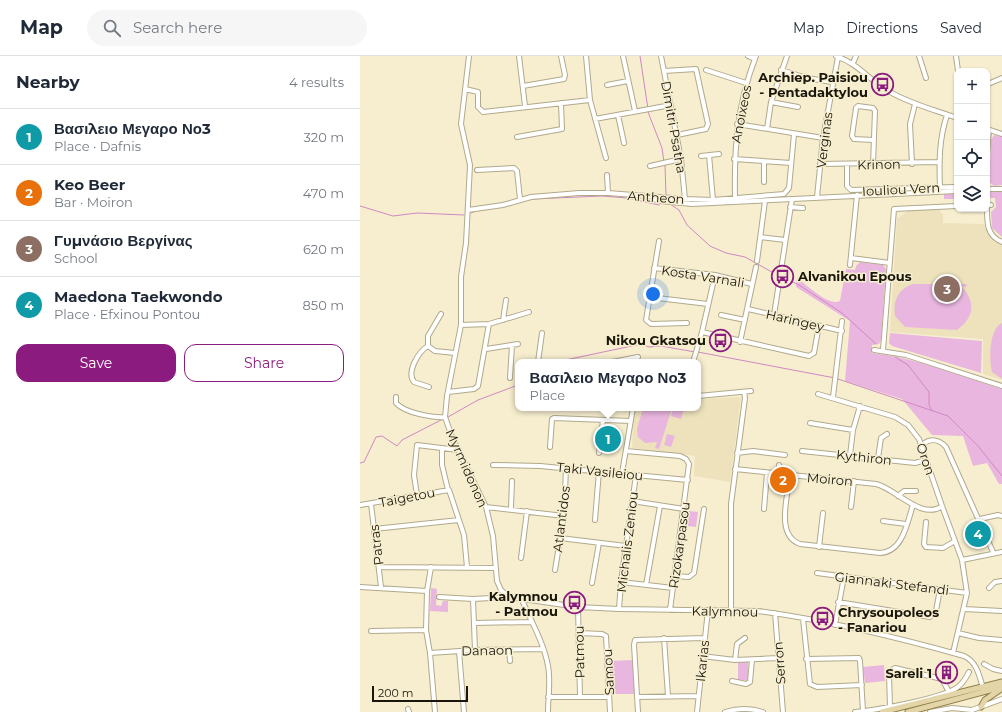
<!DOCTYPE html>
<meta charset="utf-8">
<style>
:root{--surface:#fff;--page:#f6f6f7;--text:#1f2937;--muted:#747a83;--line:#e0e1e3;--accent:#8b1b7e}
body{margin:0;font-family:Montserrat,sans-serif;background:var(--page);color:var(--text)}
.controls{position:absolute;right:12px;top:12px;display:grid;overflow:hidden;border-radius:8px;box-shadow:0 1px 3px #0004}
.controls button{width:36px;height:36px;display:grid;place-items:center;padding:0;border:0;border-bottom:1px solid var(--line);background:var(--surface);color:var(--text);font:20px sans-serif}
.scale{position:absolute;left:12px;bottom:10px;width:96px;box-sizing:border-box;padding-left:4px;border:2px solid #19160b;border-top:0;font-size:11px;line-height:14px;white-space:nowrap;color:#19160b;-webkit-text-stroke:3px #f7eecf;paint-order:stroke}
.you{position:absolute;left:293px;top:238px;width:14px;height:14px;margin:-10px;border:3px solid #fff;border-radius:50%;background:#1a73e8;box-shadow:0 0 0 6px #1a73e833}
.badge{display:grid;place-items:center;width:26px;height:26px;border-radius:50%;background:var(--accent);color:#fff;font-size:13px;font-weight:700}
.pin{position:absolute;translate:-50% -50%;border:2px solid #fff;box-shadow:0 1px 4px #0006}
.popup{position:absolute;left:155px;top:303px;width:186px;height:52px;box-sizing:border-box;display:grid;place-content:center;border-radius:8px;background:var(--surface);filter:drop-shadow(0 1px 3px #0005);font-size:13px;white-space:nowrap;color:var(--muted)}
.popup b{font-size:15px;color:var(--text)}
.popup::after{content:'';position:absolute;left:50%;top:100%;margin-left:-8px;border:8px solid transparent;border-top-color:var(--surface)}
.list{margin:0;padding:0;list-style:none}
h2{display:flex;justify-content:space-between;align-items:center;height:52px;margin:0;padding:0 16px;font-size:17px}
h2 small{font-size:13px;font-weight:400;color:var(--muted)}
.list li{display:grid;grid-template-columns:26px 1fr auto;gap:12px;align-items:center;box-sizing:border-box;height:56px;padding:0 16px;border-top:1px solid var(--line)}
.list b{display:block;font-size:15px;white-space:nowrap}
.list p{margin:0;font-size:13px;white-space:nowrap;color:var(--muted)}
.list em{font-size:13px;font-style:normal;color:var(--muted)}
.actions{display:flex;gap:8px;padding:12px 16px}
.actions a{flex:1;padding:9px 0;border:1px solid var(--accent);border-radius:12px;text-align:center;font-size:14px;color:var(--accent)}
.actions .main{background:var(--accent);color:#fff}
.icon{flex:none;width:22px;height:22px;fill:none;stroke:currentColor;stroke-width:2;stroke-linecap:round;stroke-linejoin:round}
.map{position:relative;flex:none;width:642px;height:656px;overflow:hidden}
header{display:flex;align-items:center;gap:24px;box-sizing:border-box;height:56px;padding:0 20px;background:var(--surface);border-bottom:1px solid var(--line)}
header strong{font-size:19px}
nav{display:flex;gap:22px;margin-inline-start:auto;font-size:14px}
.search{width:280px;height:36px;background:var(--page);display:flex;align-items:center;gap:10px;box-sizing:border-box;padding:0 14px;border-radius:22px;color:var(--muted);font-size:15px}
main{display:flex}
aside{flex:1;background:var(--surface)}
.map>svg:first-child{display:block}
</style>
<header>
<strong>Map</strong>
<div class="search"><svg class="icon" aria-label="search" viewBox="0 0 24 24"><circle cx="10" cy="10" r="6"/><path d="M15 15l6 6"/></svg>Search here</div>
<nav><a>Map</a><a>Directions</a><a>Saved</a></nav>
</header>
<main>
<aside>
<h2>Nearby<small>4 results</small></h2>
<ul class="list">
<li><span class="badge" style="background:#0f9aa8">1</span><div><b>Βασιλειο Μεγαρο Νο3</b><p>Place · Dafnis</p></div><em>320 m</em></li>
<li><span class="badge" style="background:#e8710a">2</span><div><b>Keo Beer</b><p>Bar · Moiron</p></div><em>470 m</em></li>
<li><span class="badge" style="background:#8d6e63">3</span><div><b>Γυμνάσιο Βεργίνας</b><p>School</p></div><em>620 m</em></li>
<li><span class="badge" style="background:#0f9aa8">4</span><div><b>Maedona Taekwondo</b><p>Place · Efxinou Pontou</p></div><em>850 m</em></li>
</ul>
<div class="actions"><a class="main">Save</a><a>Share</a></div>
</aside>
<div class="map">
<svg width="642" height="656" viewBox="0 0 642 656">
<rect width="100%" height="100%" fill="#f7eecf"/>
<path fill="#ede2bc" d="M580,153V156L583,158V167L624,168L628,178L634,186L642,189V324L623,318V283L530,276L537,163L548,155Z
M381,341L370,426L334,420L335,400L272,392L274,352H338V343Z"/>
<path fill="#e9b6df" d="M634,79L642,80V129L634,130L629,126L631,84Z
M642,135V181L632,172L631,156L636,151L635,142H627V136Z
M584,138H597V143H584Z
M500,206L523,209L526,213L521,284L519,288L512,289V297C557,302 599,319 642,333V428H639L627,407L613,410L603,380L572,379L542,343L485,325L490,265L436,231L437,222C447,229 469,251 480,245L486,213L495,214L496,210Z
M553,228H607L606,231H602C616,246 614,262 597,274L545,271L535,260C533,244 538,233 553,228Z
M642,267V323L632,316C629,303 629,273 642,267Z
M530,277L622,285L621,317L532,290L529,287Z
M283,352H312L299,393L295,392L297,386L285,387L278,381L277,373Z
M313,352H324L321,363L311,360Z
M307,378L315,380L311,391L304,389Z
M329,455L338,456L336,471L327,470Z
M71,532L77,533L76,549L81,550L83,545H88V556L70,555Z
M273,604L275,638H251L249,605Z
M378,606H388V624H378Z
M524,609L525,625L505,627L503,611Z"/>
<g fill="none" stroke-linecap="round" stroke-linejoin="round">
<path stroke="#d088c3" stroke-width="1" d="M280,0L288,53
M288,56L302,92L304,106
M305,109L306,139
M172,143L242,140L267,142L299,149
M307,146L319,154L327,169L350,190L366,197L385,201L419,220
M0,150L33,160L57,157L104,159
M111,157L116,155
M422,221L439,229L482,257L516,288
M338,296L475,322
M535,301L548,309L569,336V349L572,355
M196,306L281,288L289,291L301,290L335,296
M478,323L588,360L618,390L642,420
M88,361L118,344L158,329
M0,407L4,406L16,381L22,380L37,390L42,384L83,363"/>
<defs>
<path id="minor" d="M109,0L101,68L110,109L106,187L101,221V269L87,340L85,361L92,381L126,451L133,480L137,525L141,534L149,541
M159,0L165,50
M226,0L230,44L246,102
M263,0L275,55
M301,0L321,103L325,143
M388,0L395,3
M476,0C501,9 509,25 530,36C551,48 575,54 597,62
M559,0L566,22
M596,0L598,15
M493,7L496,0
M346,14L386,27
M421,14L447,22L472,26
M304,15L336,13L348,68L346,73L317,79
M628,28L642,22
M247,29L268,25
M163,30L204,23L205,19L201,0
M105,33L118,36V51L123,56L230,44
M411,46L438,51
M258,59L264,87
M235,63L311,49
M377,68L463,82
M407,73L411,46L427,0
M627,73L642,78
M157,81L202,73L201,47
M627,98L629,74
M349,99L353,144
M341,100L359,98
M374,103L431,107
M460,108L579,106
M513,108L515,55L513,52L498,50L496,52L492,80L494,83L513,84
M552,108L550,68L555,48
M487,109V130L491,134L595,131
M290,110L321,103
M117,114L154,112L157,115L160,143
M247,119L248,137
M404,126V106
M580,131C579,106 579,83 587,59
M627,133H642
M457,141L463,82L478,1
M375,142C374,90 377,49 396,0
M294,143L300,145L332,148L597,135
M627,149H631
M430,151L443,152
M627,153C627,167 627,180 642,186
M108,154L143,149L171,141L219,137H248L325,143L353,144L424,138L429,132L434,78
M400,181L425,184
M299,185L286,264L291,268L327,267
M491,202L530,207
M397,205L405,145
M490,209L497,139
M294,212L355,219L392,228
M289,241L348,248
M388,253L482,275
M361,259L385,264
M414,259L432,143
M143,264L146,244
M101,269L129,268L169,256
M342,276L449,300L454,297L459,269
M380,286L396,211
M68,290L75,295L95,297
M126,293L158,288
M514,294L546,299L642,330
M523,294L534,153L597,150
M178,306L182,277
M252,306L278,301
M333,306L342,276L355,219
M150,322L152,289
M69,331L54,326C46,316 59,295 68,290V280L81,258
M88,336L114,333L118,330L129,268
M458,338L535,361L548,369L559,383L582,450L602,504L607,537L593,597
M338,340L391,335
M36,341V347C45,357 73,362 85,361
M473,341L482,265
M450,367L493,374
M562,389C570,382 579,383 586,391L633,496
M190,391L192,363L194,362L271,365
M82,392V409L88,434
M266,395L320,400L326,403L329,408L310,554
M442,395L555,407L566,404
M239,397L243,364
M377,397L393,395L425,399
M490,399L493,374L500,350
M518,402L521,382L527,378
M133,409L180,410L328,424
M375,413L516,428C535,432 562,465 582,450
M262,417L273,352
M418,418L419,409
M430,419C428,440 415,479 440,488L520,497C543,496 547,467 553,449
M57,439L54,419L57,389L98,394
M538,440L544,435H556
M272,445L324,453
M11,448L21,531
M0,449L89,434L104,479L107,511
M126,451L204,460
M491,451L494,425
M151,452L152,425
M404,453L407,417
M620,463L638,459L642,460
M235,464L239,415
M523,465L546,468
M566,466L564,488L566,491L583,492L595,485
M14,473L99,464
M200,482L266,490
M459,491L463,457
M161,502L167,455
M602,504L642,496
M19,511L135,512
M71,511L67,535L66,574L70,597L75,656
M195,514L204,460L206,412
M457,517L607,537
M315,520L329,521L334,517L344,453
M261,526L313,532
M232,527L239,487
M286,529L300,450
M0,531L67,535
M629,532L635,526L642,525
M79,541L113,543L149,541L218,551L259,553L398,555C467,564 536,581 604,600C617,606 619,619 623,632
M113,543L115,594
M162,544C171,565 184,587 188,610C191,625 188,641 188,656
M478,546L570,561L576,555L580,533
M218,551L220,641
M259,553L261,526L276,419
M604,553L642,555
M371,554V448L385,342L384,336
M415,557L423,656
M443,563L450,628L457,631L502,629
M114,567L171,566
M475,569L484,521
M11,575L66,574
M219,577L242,578L246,580L250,656
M598,577L619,582L642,584
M304,582L308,640
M149,594L150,605
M99,595L104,656
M70,597L115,594L183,593
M342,600L375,604L418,602
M446,603L499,602L500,605L503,655
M375,604L377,588L385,582
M624,608L633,613L642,615
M372,625L386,628L390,626L392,604
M188,641H249
M277,641L338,640
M530,650L529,619L530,615L535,612L582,623L589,636
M48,653L49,656
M278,656L274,589L275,584L344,582
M337,656L348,554
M365,656C378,652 391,652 403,656
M495,656C517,654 581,643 598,631C603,627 606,622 609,616
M570,656L592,652L612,654L642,643"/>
<path id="major" d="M621,651L625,644L641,633
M522,656L642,626
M548,656L642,631"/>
</defs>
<use href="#minor" stroke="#b1a98c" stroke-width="6"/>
<use href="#major" stroke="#90804a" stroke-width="7"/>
<use href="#minor" stroke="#fff" stroke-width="4"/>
<use href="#major" stroke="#e3d5a7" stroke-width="5"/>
</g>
<defs>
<symbol id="bus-ring" viewBox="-11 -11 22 22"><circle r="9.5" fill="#f7eecf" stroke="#8b1b7e" stroke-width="1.5"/><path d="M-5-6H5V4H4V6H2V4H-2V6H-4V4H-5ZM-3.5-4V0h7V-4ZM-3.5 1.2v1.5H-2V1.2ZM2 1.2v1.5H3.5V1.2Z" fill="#8b1b7e"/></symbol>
<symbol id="building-ring" viewBox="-11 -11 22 22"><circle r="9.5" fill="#f7eecf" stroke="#8b1b7e" stroke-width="1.5"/><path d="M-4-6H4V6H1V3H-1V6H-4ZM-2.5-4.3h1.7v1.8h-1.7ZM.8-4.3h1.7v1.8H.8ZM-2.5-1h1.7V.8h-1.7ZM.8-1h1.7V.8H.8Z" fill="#8b1b7e"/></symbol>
</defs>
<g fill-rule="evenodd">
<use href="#bus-ring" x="510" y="16" width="25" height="25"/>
<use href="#bus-ring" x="410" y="208" width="25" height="25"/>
<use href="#bus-ring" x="348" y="272" width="25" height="25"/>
<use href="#bus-ring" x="202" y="534" width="25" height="25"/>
<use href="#bus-ring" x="450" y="550" width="25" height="25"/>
<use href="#building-ring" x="574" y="604" width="25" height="25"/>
</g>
<g text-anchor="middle" stroke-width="3" stroke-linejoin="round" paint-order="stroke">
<g font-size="13" font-weight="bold" fill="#19160b" stroke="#f7eecf" text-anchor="end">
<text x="508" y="26">Archiep. Paisiou<tspan x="508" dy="15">- Pentadaktylou</tspan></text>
<text x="438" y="225" text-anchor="start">Alvanikou Epous</text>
<text x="346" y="289">Nikou Gkatsou</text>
<text x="198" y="545">Kalymnou<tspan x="198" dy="15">- Patmou</tspan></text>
<text x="478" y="561" text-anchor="start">Chrysoupoleos<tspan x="478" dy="15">- Fanariou</tspan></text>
<text x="572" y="622">Sareli 1</text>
</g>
<g font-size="13" fill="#19160b" stroke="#f7eecf">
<text transform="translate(381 58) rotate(-79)" y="5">Anoixeos</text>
<text transform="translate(314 71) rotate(80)" y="5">Dimitri Psatha</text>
<text transform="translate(464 84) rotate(-83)" y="5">Verginas</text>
<text transform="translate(519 108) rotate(-1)" y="5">Krinon</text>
<text transform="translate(541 133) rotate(-3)" y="5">Iouliou Vern</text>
<text transform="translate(296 141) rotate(4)" y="5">Antheon</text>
<text transform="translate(343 220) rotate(9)" y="5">Kosta Varnali</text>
<text transform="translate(435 264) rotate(13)" y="5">Haringey</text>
<text transform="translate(504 401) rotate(6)" y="5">Kythiron</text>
<text transform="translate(566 403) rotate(71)" y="5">Oron</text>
<text transform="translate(107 412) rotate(66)" y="5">Myrmidonon</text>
<text transform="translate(240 415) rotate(6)" y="5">Taki Vasileiou</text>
<text transform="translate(470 423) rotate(5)" y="5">Moiron</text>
<text transform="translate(47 441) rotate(-11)" y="5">Taigetou</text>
<text transform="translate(201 463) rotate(-83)" y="5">Atlantidos</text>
<text transform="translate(267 486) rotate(-83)" y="5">Michalis Zeniou</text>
<text transform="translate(16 489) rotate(-97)" y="5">Patras</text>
<text transform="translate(319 489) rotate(-82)" y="5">Rizokarpasou</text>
<text transform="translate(532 527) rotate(7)" y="5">Giannaki Stefandi</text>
<text transform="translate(365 555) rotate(1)" y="5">Kalymnou</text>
<text transform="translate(127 594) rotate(-1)" y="5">Danaon</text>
<text transform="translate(219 596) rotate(-91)" y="5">Patmou</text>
<text transform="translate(342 605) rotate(-84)" y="5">Ikarias</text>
<text transform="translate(419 607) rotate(-94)" y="5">Serron</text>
<text transform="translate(248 616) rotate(-93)" y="5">Samou</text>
</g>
</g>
</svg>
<div class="controls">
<button>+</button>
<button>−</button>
<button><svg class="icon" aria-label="locate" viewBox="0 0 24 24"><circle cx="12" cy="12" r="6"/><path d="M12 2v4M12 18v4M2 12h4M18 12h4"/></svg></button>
<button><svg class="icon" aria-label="layers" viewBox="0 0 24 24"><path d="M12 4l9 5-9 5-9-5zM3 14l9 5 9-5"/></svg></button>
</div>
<div class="scale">200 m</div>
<div class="you"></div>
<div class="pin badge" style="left:248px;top:383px;background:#0f9aa8">1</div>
<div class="popup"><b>Βασιλειο Μεγαρο Νο3</b>Place</div>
<div class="pin badge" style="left:423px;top:424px;background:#e8710a">2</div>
<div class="pin badge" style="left:587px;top:233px;background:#8d6e63">3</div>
<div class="pin badge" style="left:618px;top:478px;background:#0f9aa8">4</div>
</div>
</main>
